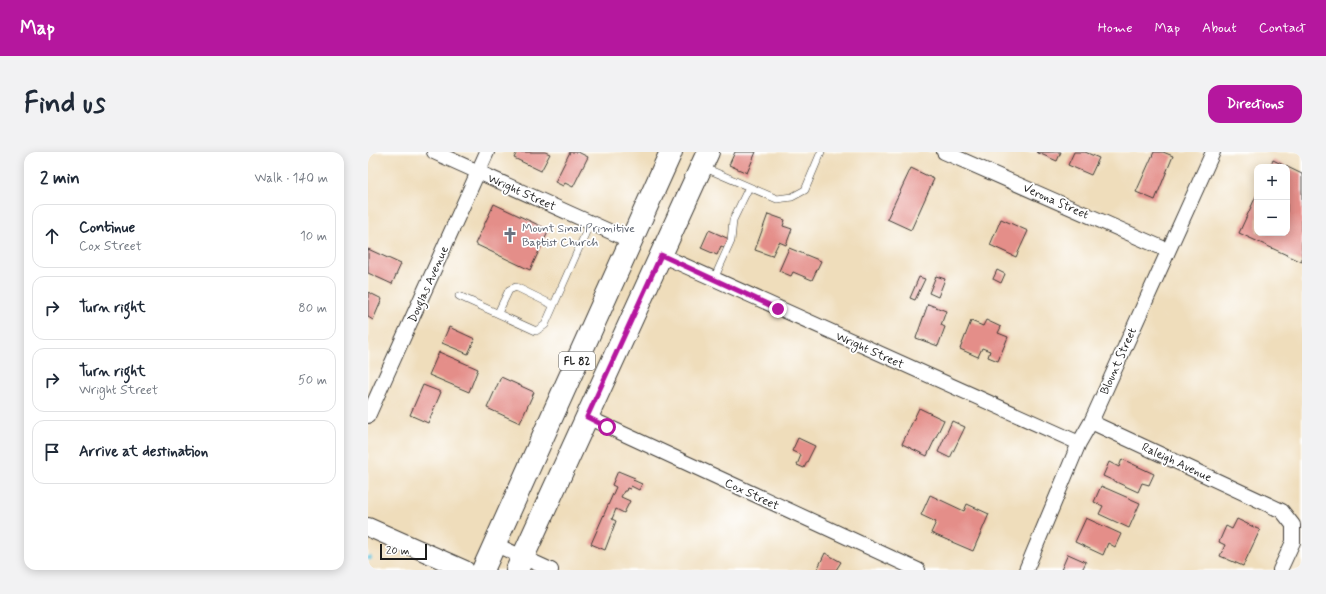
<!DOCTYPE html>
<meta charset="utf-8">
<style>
:root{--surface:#fff;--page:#f2f2f3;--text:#1f2937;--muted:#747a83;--line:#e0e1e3;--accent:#b5179e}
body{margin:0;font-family:Mynerve,sans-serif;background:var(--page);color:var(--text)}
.controls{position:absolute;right:12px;top:12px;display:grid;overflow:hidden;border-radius:8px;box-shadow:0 2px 10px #0003}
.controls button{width:36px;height:36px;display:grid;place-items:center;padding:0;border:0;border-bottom:1px solid var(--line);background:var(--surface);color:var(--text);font:20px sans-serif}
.scale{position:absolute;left:12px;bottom:10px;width:47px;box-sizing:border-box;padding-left:4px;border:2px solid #1c1c1c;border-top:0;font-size:11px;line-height:14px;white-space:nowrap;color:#1c1c1c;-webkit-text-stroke:3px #fff;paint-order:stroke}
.stop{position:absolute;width:12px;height:12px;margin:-9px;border:3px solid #b5179e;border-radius:50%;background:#fff}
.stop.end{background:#b5179e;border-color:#fff;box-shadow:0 1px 4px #0008}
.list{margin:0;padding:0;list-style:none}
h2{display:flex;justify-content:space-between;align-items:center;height:52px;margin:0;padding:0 16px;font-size:17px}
h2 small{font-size:13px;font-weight:400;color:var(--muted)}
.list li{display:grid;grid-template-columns:26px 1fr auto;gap:12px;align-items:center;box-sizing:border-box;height:64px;margin:0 8px 8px;padding:0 8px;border:1px solid var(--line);border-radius:12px}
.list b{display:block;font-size:15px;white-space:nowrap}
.list p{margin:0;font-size:13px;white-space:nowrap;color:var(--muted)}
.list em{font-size:13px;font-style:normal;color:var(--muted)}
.icon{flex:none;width:22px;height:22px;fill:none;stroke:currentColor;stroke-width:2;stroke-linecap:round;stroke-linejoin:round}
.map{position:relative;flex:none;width:934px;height:418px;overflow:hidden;border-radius:12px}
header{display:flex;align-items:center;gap:24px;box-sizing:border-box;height:56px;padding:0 20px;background:var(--accent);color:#fff}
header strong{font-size:19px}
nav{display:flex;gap:22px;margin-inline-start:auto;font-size:14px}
.intro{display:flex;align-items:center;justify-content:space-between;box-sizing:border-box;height:96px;padding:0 24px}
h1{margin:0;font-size:28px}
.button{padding:10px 18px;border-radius:12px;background:var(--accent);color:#fff;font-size:14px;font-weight:700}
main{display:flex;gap:24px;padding:0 24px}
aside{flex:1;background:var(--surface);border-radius:12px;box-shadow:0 2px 10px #0003}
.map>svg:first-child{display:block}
</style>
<header>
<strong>Map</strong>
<nav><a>Home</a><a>Map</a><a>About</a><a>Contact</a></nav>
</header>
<div class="intro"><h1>Find us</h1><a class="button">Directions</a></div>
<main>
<aside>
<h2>2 min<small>Walk · 140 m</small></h2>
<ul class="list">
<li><svg class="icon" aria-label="ahead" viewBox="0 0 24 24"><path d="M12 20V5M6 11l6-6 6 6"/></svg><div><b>Continue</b><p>Cox Street</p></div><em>10 m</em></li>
<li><svg class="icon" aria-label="right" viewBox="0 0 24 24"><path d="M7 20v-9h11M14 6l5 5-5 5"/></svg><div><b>Turn right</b></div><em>80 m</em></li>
<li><svg class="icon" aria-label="right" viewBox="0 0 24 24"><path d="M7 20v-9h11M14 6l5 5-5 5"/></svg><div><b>Turn right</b><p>Wright Street</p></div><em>50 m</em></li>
<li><svg class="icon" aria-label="arrive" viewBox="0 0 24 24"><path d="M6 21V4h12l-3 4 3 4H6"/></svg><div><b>Arrive at destination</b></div></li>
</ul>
</aside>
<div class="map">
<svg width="934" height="418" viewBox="0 0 934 418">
<rect width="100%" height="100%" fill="#fff"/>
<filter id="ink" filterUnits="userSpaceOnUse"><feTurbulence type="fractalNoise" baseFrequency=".025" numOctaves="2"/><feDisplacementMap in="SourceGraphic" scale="8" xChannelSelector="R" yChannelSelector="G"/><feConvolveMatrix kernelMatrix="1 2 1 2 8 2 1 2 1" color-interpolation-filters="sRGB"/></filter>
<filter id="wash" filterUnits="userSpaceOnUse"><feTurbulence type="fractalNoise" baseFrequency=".012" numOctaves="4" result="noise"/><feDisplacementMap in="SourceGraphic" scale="16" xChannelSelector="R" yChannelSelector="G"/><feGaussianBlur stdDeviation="0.9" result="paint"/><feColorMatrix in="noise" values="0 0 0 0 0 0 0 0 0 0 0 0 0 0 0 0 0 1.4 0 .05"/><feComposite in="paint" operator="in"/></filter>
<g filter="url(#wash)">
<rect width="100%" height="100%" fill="#efddbb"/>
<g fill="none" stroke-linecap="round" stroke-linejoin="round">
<path stroke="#59bed7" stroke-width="4.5" d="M0,406H2"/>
</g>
<g id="blocks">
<path fill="#e48e89" d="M149,0H177L182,2L173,19L146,6Z
M202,0H210L220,5L205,35L197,31L195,34L187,30Z
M367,0H388L379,21L361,13Z
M668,0H693L689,9Z
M706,0H717L731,6L723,23L700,13Z
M786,0H795L805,4L787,48L768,40Z
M905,8L934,22V110L871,81L889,42V81H919V15H902Z
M543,16L566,27L543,78L519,67Z
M126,52L181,78L162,118L107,92Z
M400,62L417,68L415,74L424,77L418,93L411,90L404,104L387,98Z
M633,67L660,79L648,105L622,93Z
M341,78L361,87L357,96L353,94L349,103L333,96Z
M421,96L453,109L444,128L425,120L423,124L411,119Z
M0,97L33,112L24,132L0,121Z
M629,118L637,122L633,131L625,127Z
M568,124L577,127L570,145L561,141Z
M551,125L557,127L547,148L542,146Z
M0,140L14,147L5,168L0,165Z
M560,152L578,159L573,173L577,175L570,194L548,186Z
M618,168L633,175L630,181L640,185L630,209L620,205L622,199L614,196L610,205L592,197L603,169L615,174Z
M81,175L107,187L100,202L74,191Z
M71,200L110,217L101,240L61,223Z
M133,225L166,240L152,271L119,256Z
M55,233L73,240L60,271L42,263Z
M551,256L576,268L559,304L534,292Z
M584,269L597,275L582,306L570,300Z
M430,286L447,294L436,316L429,313L433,303L424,299Z
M754,307L786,322L781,333L774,331L770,340L735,324L741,310L751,315Z
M250,319L267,326L265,328L274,332L271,338L263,334L262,337L259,336L258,339H256L253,345L262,349L256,361L248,357L244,367L248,369L237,398L223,392L248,335L244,333Z
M733,334L772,351L761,376L731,362L735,354L726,350Z
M562,343L596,359L599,352L621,362L605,399L563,381L568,370L553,363Z
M718,366L753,382L747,395L740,391L735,403L707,390Z
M869,367L892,378L875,414L852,404L857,393L851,390L858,374L864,377Z
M457,401L473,410L468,418H449Z
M700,402L718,410L714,418H693Z"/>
</g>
</g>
<g filter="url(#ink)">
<use href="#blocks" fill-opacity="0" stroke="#3c3934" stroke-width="1"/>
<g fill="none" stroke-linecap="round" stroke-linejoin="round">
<defs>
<path id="service" d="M335,15L409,47L424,45L437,38L453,0
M346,127L363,89L365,68L381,35
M91,144L168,179L177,173L222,71
M130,161L141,138L148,135L185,153"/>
<path id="minor" d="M66,0L263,89
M576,0L799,98
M293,103L711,291
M0,264L119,0
M219,265L550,418
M723,270L914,359L925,373V390L912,418
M126,392L183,418
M658,418L711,291L723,270L845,0"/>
<path id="tertiary" d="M0,375L97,418"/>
<path id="primary" d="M115,418L303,0
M149,418L340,0"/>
</defs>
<use href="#service" stroke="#3c3934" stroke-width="8"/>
<use href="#minor" stroke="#3c3934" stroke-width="16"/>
<use href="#tertiary" stroke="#3c3934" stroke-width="20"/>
<use href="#primary" stroke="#3c3934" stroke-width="24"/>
<use href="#service" stroke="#fff" stroke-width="7"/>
<use href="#minor" stroke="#fff" stroke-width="14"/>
<use href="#tertiary" stroke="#fff" stroke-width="18"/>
<use href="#primary" stroke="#fff" stroke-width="22"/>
</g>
</g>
<g fill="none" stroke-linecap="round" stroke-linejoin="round" filter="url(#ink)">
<path stroke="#b5179e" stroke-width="5" d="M239,275L219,265L293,103L410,157"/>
</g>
<defs>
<symbol id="church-bare" viewBox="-9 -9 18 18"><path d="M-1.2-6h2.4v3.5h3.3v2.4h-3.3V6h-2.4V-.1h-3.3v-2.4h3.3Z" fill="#6b7280" stroke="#fff" stroke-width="2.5" paint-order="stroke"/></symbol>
</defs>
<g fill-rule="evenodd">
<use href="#church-bare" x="131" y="72" width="22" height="22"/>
</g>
<g text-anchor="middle" stroke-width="3.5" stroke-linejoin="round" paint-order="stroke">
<rect fill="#fff" stroke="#606060" stroke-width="1" x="191" y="200" width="36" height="18" rx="3"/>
<g font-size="11" font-weight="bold" fill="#1c1c1c">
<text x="209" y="213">FL 82</text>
</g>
<g font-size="12" fill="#1c1c1c" stroke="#fff">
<text transform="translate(154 40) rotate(24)" y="4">Wright Street</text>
<text transform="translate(688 49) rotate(24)" y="4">Verona Street</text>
<text transform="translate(60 132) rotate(-66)" y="4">Douglas Avenue</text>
<text transform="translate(502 198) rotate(24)" y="4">Wright Street</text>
<text transform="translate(750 209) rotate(-66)" y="4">Blount Street</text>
<text transform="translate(809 310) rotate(25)" y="4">Raleigh Avenue</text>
<text transform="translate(384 342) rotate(25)" y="4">Cox Street</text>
</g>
<g font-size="12" fill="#5b616d" stroke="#fff" text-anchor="start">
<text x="154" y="80">Mount Sinai Primitive<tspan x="154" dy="14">Baptist Church</tspan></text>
</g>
</g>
</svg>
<div class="controls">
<button>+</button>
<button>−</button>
</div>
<div class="scale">20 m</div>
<div class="stop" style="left:239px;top:275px"></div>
<div class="stop end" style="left:410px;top:157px"></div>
</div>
</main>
